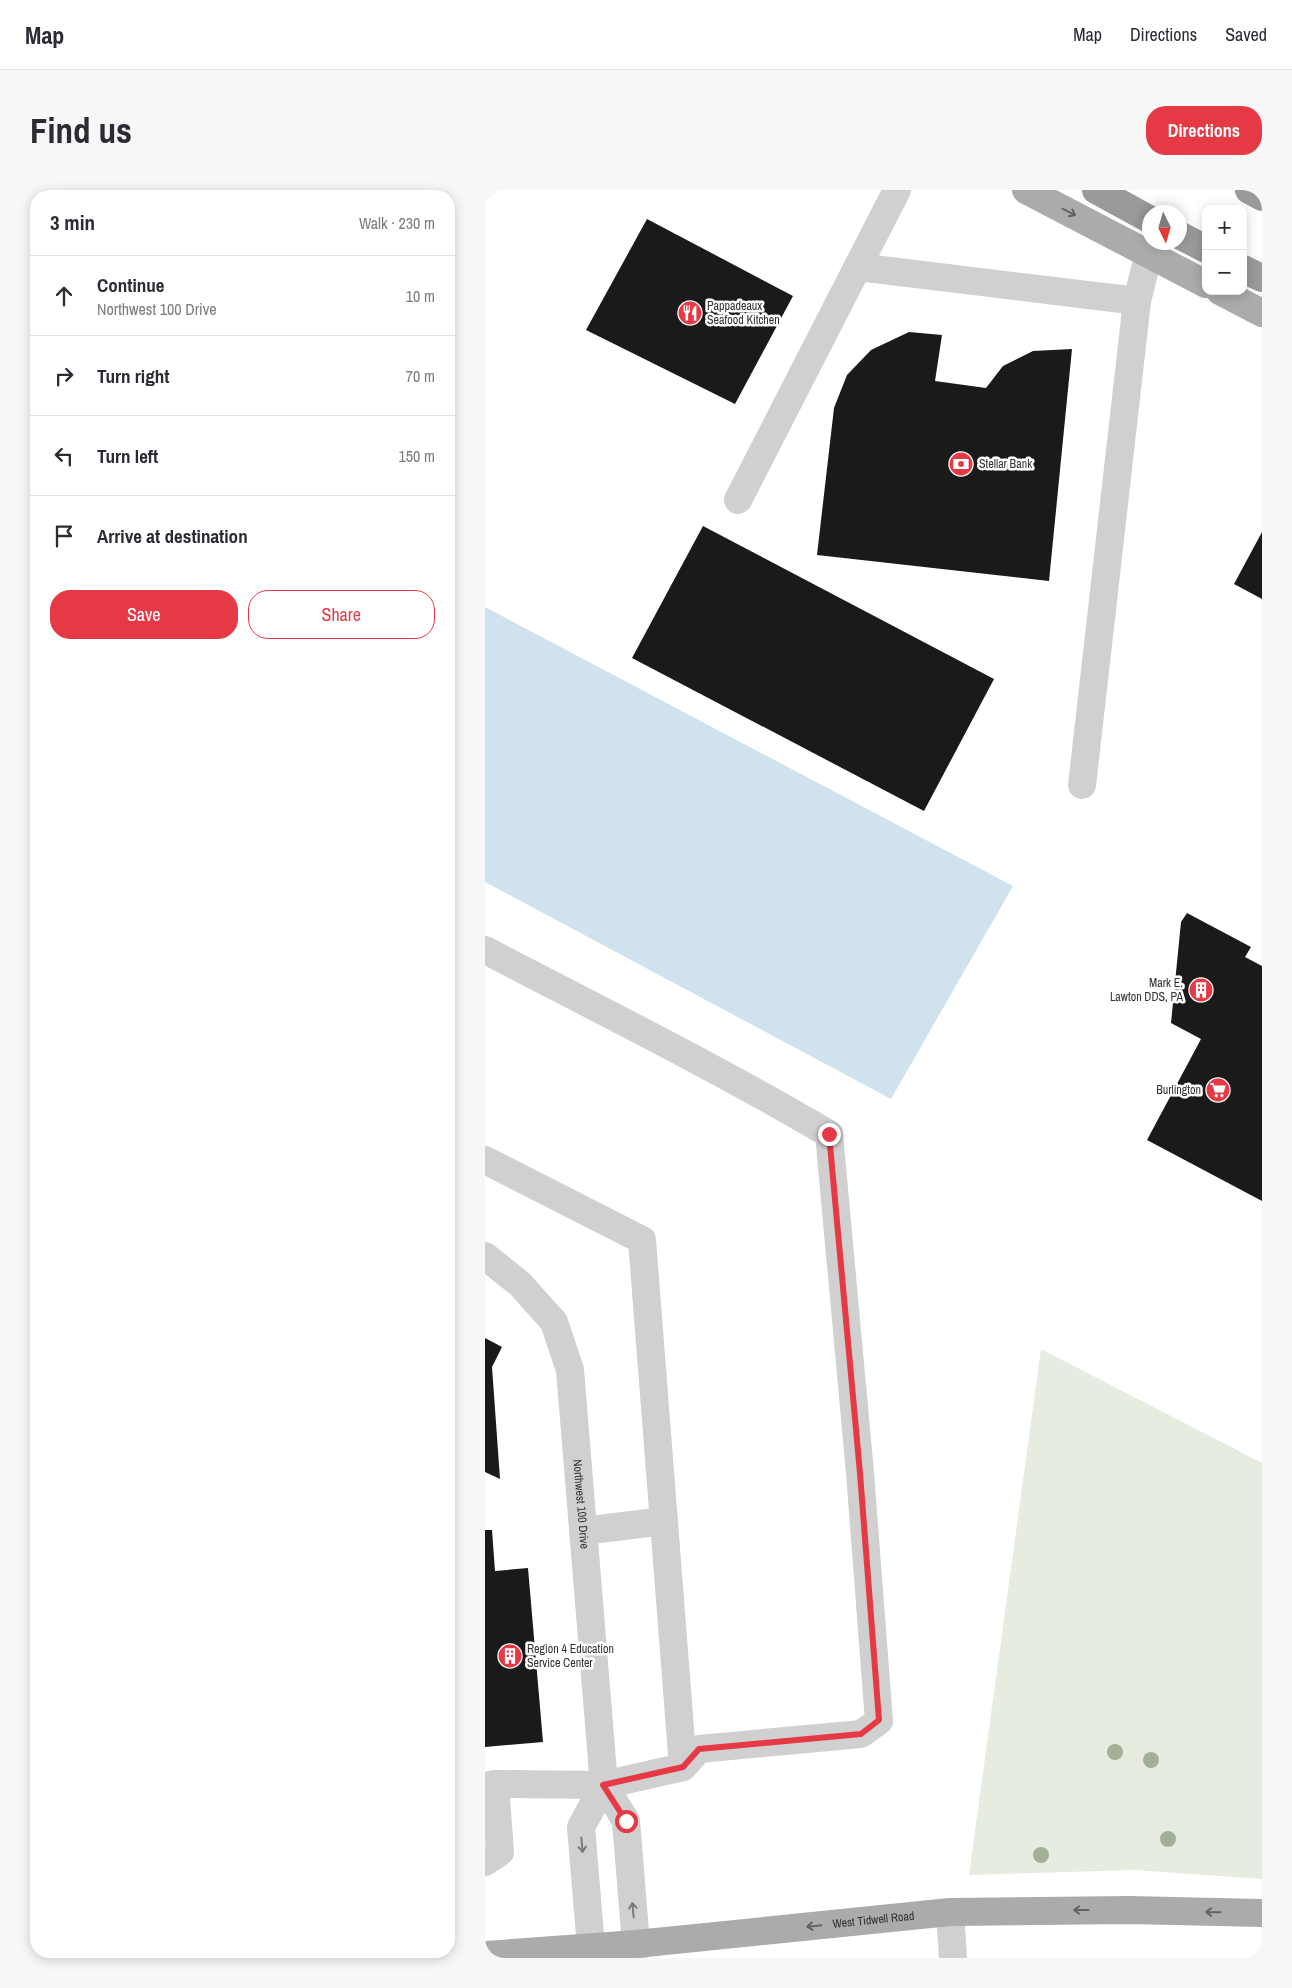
<!DOCTYPE html>
<meta charset="utf-8">
<style>
:root{--surface:#fff;--page:#f7f7f7;--text:#2b2b33;--muted:#7c7c81;--line:#e1e1e2;--accent:#e63946}
body{margin:0;font-family:"Archivo Narrow",sans-serif;background:var(--page);color:var(--text)}
.controls{position:absolute;right:15px;top:15px;display:grid;overflow:hidden;border-radius:10px;box-shadow:0 2px 12px #0003}
.controls button{width:45px;height:45px;display:grid;place-items:center;padding:0;border:0;border-bottom:1px solid var(--line);background:var(--surface);color:var(--text);font:25px sans-serif}
.compass{position:absolute;left:657px;top:15px;width:45px;height:45px;border-radius:50%;background:var(--surface);box-shadow:0 2px 12px #0003;rotate:175deg}
.stop{position:absolute;width:15px;height:15px;margin:-11px;border:4px solid #e63946;border-radius:50%;background:#fff}
.stop.end{background:#e63946;border-color:#fff;box-shadow:0 1px 5px #0008}
.list{margin:0;padding:0;list-style:none}
h2{display:flex;justify-content:space-between;align-items:center;height:65px;margin:0;padding:0 20px;font-size:21px}
h2 small{font-size:16px;font-weight:400;color:var(--muted)}
.list li{display:grid;grid-template-columns:32px 1fr auto;gap:15px;align-items:center;box-sizing:border-box;height:80px;padding:0 20px;border-top:1px solid var(--line)}
.list b{display:block;font-size:19px;white-space:nowrap}
.list p{margin:0;font-size:16px;white-space:nowrap;color:var(--muted)}
.list em{font-size:16px;font-style:normal;color:var(--muted)}
.actions{display:flex;gap:10px;padding:15px 20px}
.actions a{flex:1;padding:11px 0;border:1px solid var(--accent);border-radius:20px;text-align:center;font-size:18px;color:var(--accent)}
.actions .main{background:var(--accent);color:#fff}
.icon{flex:none;width:28px;height:28px;fill:none;stroke:currentColor;stroke-width:2;stroke-linecap:round;stroke-linejoin:round}
.map{position:relative;flex:none;width:777px;height:1768px;overflow:hidden;border-radius:20px}
header{display:flex;align-items:center;gap:30px;box-sizing:border-box;height:70px;padding:0 25px;background:var(--surface);border-bottom:1px solid var(--line)}
header strong{font-size:24px}
nav{display:flex;gap:28px;margin-inline-start:auto;font-size:18px}
.intro{display:flex;align-items:center;justify-content:space-between;box-sizing:border-box;height:120px;padding:0 30px}
h1{margin:0;font-size:35px}
.button{padding:12px 22px;border-radius:20px;background:var(--accent);color:#fff;font-size:18px;font-weight:700}
main{display:flex;gap:30px;padding:0 30px}
aside{flex:1;background:var(--surface);border-radius:20px;box-shadow:0 2px 12px #0003}
.map>svg:first-child{display:block}
</style>
<header>
<strong>Map</strong>
<nav><a>Map</a><a>Directions</a><a>Saved</a></nav>
</header>
<div class="intro"><h1>Find us</h1><a class="button">Directions</a></div>
<main>
<aside>
<h2>3 min<small>Walk · 230 m</small></h2>
<ul class="list">
<li><svg class="icon" aria-label="ahead" viewBox="0 0 24 24"><path d="M12 20V5M6 11l6-6 6 6"/></svg><div><b>Continue</b><p>Northwest 100 Drive</p></div><em>10 m</em></li>
<li><svg class="icon" aria-label="right" viewBox="0 0 24 24"><path d="M7 20v-9h11M14 6l5 5-5 5"/></svg><div><b>Turn right</b></div><em>70 m</em></li>
<li><svg class="icon" aria-label="left" viewBox="0 0 24 24"><path d="M17 20v-9H6M10 6l-5 5 5 5"/></svg><div><b>Turn left</b></div><em>150 m</em></li>
<li><svg class="icon" aria-label="arrive" viewBox="0 0 24 24"><path d="M6 21V4h12l-3 4 3 4H6"/></svg><div><b>Arrive at destination</b></div></li>
</ul>
<div class="actions"><a class="main">Save</a><a>Share</a></div>
</aside>
<div class="map">
<svg width="777" height="1768" viewBox="0 0 777 1768">
<rect width="100%" height="100%" fill="#fff"/>
<path fill="#e6ecdf" d="M556,1159L777,1273V1689L650,1680L484,1685Z"/>
<path fill="#cfe2ee" d="M0,417L528,696L406,909L0,692Z"/>
<path fill="#1a1a1a" d="M162,29L308,106L250,214L101,140Z
M424,142L457,145L450,191L501,198L518,176L548,161L587,159L564,391L332,365L349,218L362,185L386,160Z
M218,336L509,489L439,621L147,468Z
M777,342V409L749,394Z
M702,723L766,757L760,767L777,776V1011L662,950L716,849L686,833L696,732Z
M0,1148L17,1157L7,1177L15,1289L0,1282Z
M0,1340H7L10,1381L43,1378L58,1552L0,1557Z"/>
<g fill="none" stroke-linecap="round" stroke-linejoin="round">
<g stroke="#d0d0d0" stroke-width="28">
<path d="M373,77L652,111L664,63"/>
<path d="M253,310L412,0"/>
<path d="M597,595L652,111"/>
<path d="M0,760C115,820 232,878 344,944L375,1283L394,1531L376,1544L214,1559L198,1577L119,1595L10,1594L0,1596"/>
<path d="M0,970L157,1050L198,1577"/>
<path id="s1" d="M0,1066L35,1094L69,1132L85,1180L119,1595L141,1631L151,1754L148,1768"/>
<path d="M98,1341L179,1331"/>
<path d="M0,1672L15,1662L10,1594"/>
<path d="M465,1722L468,1768"/>
<path d="M112,1768L106,1757L96,1637L119,1595"/>
</g>
<g stroke="#ababab" stroke-width="28">
<path d="M541,0L721,94"/>
<path d="M735,101L777,123"/>
<path id="s2" d="M0,1765L151,1754L465,1722L644,1720L777,1723"/>
</g>
<path stroke="#9a9a9a" stroke-width="28" d="M611,0L664,29
M764,0L777,7
M694,45L721,59
M758,79L777,88"/>
</g>
<g fill="#a2b095">
<circle cx="630" cy="1562" r="8"/>
<circle cx="666" cy="1570" r="8"/>
<circle cx="683" cy="1649" r="8"/>
<circle cx="556" cy="1665" r="8"/>
</g>
<defs><path id="oneway-shaft" d="M-6 0H5M1.5-3L5.5 0L1.5 3" fill="none" stroke-width="1.6" stroke-linecap="round" stroke-linejoin="round" transform="scale(1.25)"/></defs>
<g stroke="#636363">
<use href="#oneway-shaft" transform="translate(584 22) rotate(27)"/>
<use href="#oneway-shaft" transform="translate(596 1720) rotate(180)"/>
<use href="#oneway-shaft" transform="translate(728 1722) rotate(-179)"/>
<use href="#oneway-shaft" transform="translate(329 1736) rotate(174)"/>
</g>
<g stroke="#7a7a7a">
<use href="#oneway-shaft" transform="translate(97 1655) rotate(85)"/>
<use href="#oneway-shaft" transform="translate(148 1720) rotate(-95)"/>
</g>
<g fill="none" stroke-linecap="round" stroke-linejoin="round">
<path stroke="#e63946" stroke-width="6" d="M141,1631L118,1595L198,1577L214,1559L376,1544L394,1530L375,1283L344,944"/>
</g>
<defs>
<symbol id="restaurant-disc" viewBox="-11 -11 22 22"><circle r="9.5" fill="#e63946" stroke="#fff"/><path d="M-5-6h1v4h1v-4h1v4h1v-4h1v5L-1.5 .5V6h-2V.5L-5-1ZM5-6V6H3V1.5H1.5Q1.5-4 5-6Z" fill="#fff"/></symbol>
<symbol id="bank-disc" viewBox="-11 -11 22 22"><circle r="9.5" fill="#e63946" stroke="#fff"/><path d="M-6-4H6V4H-6ZM0-2.3a2.3 2.3 0 1 0 0 4.6a2.3 2.3 0 1 0 0-4.6Z" fill="#fff"/></symbol>
<symbol id="building-disc" viewBox="-11 -11 22 22"><circle r="9.5" fill="#e63946" stroke="#fff"/><path d="M-4-6H4V6H1V3H-1V6H-4ZM-2.5-4.3h1.7v1.8h-1.7ZM.8-4.3h1.7v1.8H.8ZM-2.5-1h1.7V.8h-1.7ZM.8-1h1.7V.8H.8Z" fill="#fff"/></symbol>
<symbol id="supermarket-disc" viewBox="-11 -11 22 22"><circle r="9.5" fill="#e63946" stroke="#fff"/><path d="M-6-5.5h2.5l.6 2H6L4.5 2H-2.5L-4.4-4H-6ZM-1.5 3.2a1.3 1.3 0 1 0 .1 0ZM3 3.2a1.3 1.3 0 1 0 .1 0Z" fill="#fff"/></symbol>
</defs>
<g fill-rule="evenodd">
<use href="#restaurant-disc" x="191" y="109" width="28" height="28"/>
<use href="#bank-disc" x="462" y="260" width="28" height="28"/>
<use href="#building-disc" x="702" y="786" width="28" height="28"/>
<use href="#supermarket-disc" x="719" y="886" width="28" height="28"/>
<use href="#building-disc" x="11" y="1452" width="28" height="28"/>
</g>
<g text-anchor="middle" stroke-width="5" stroke-linejoin="round" paint-order="stroke">
<g font-size="12" fill="#333" stroke="#fff" text-anchor="start">
<text x="222" y="120">Pappadeaux<tspan x="222" dy="14">Seafood Kitchen</tspan></text>
<text x="494" y="278">Stellar Bank</text>
<text x="698" y="797" text-anchor="end">Mark E.<tspan x="698" dy="14">Lawton DDS, PA</tspan></text>
<text x="716" y="904" text-anchor="end">Burlington</text>
<text x="42" y="1463">Region 4 Education<tspan x="42" dy="14">Service Center</tspan></text>
</g>
<g font-size="12" fill="#333" stroke="#fff">
<text dy="4" stroke="none"><textPath href="#s1" startOffset="281">Northwest 100 Drive</textPath></text>
<text dy="4" stroke="none"><textPath href="#s2" startOffset="390">West Tidwell Road</textPath></text>
</g>
</g>
</svg>
<div class="controls">
<button>+</button>
<button>−</button>
</div>
<svg class="compass" viewBox="-18 -18 36 36"><path d="M0-13l5 13h-10z" fill="#e53935"/><path d="M0 13l5-13h-10z" fill="#7c7c81"/></svg>
<div class="stop" style="left:141px;top:1631px"></div>
<div class="stop end" style="left:344px;top:944px"></div>
</div>
</main>
